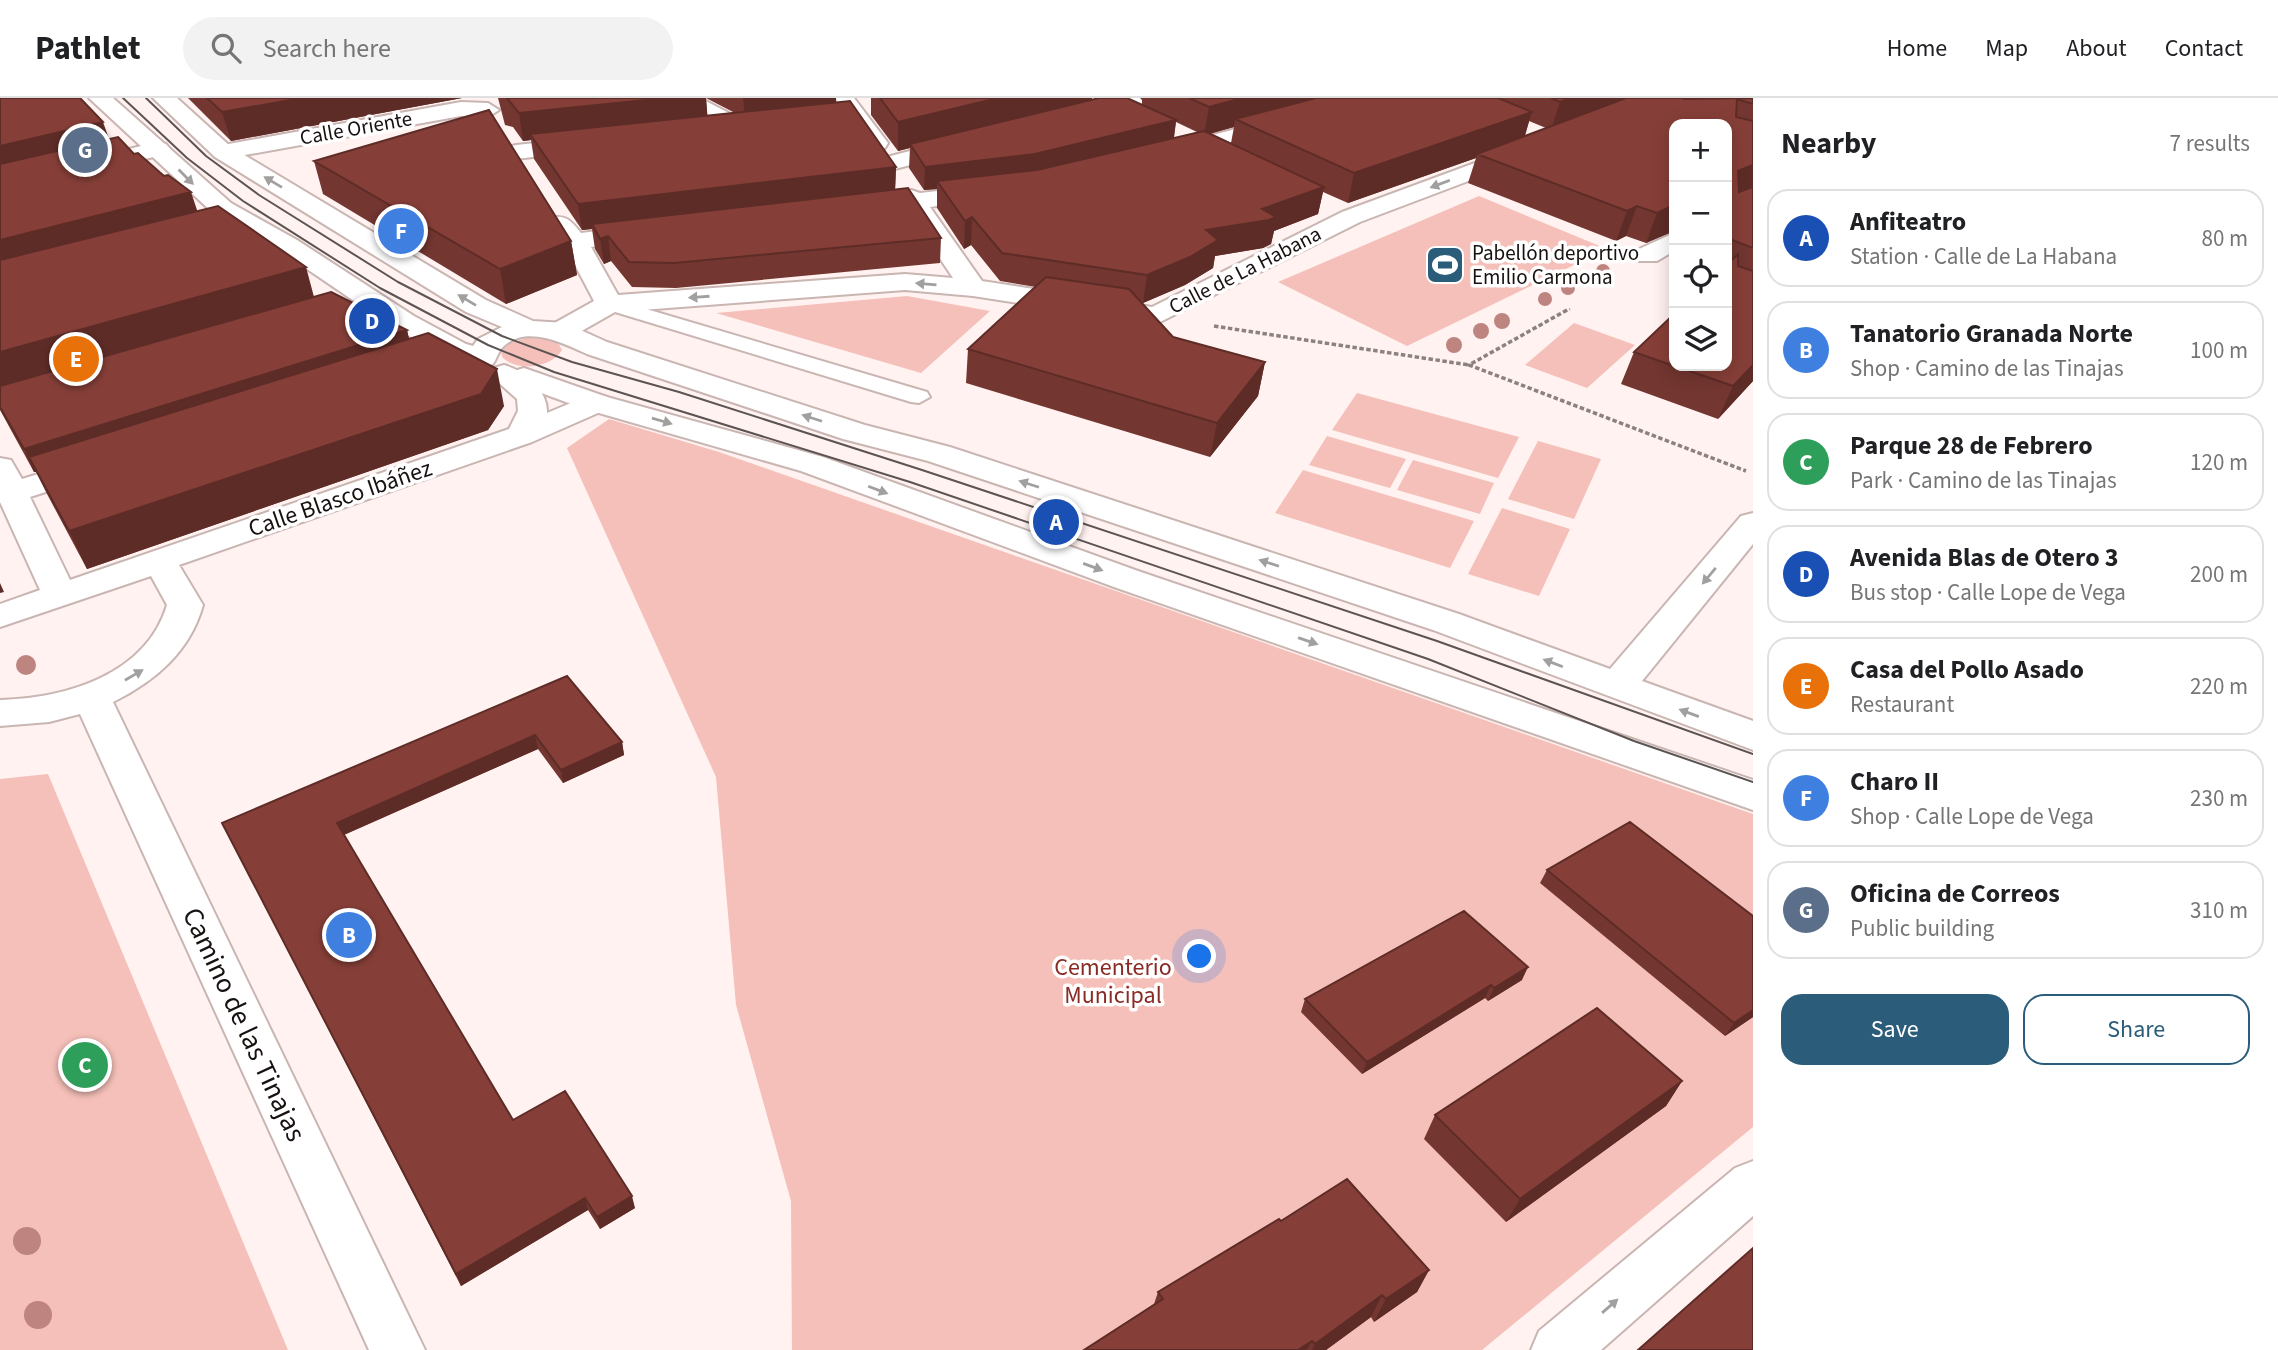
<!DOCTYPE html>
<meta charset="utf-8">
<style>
:root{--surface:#fff;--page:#f2f2f2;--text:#202124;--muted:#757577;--line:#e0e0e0;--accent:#2b5d7a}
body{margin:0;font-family:"Source Sans 3",sans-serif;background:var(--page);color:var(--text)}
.controls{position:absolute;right:21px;top:21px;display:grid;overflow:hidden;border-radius:14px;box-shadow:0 4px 18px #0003}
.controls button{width:63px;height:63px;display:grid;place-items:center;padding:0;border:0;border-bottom:2px solid var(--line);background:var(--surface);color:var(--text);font:35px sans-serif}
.you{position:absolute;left:1200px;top:859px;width:24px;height:24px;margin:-18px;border:5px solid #fff;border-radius:50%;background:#1a73e8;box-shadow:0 0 0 10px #1a73e833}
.badge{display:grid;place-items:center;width:46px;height:46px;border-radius:50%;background:var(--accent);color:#fff;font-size:23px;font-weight:700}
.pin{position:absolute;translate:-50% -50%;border:4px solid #fff;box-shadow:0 2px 7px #0006}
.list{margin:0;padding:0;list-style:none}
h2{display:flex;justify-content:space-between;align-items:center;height:91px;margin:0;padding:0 28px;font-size:30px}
h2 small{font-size:23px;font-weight:400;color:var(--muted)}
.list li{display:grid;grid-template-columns:46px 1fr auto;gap:21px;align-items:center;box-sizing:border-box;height:98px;margin:0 14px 14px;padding:0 14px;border:2px solid var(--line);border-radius:21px}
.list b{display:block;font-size:26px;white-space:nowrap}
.list p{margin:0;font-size:23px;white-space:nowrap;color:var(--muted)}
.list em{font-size:23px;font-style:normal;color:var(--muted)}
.actions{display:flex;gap:14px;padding:21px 28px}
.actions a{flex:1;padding:16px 0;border:2px solid var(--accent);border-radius:21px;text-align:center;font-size:24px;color:var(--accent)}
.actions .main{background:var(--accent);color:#fff}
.icon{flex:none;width:38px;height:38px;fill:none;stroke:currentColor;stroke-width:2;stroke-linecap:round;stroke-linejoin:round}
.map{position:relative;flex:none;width:1753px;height:1252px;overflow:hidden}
header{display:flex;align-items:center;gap:42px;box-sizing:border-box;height:98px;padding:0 35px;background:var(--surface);border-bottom:2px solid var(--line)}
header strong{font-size:33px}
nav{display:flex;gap:38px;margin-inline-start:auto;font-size:24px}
.search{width:490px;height:63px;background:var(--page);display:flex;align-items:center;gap:18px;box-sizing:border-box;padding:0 24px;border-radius:38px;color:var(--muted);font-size:26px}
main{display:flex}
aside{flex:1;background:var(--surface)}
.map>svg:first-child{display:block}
</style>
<header>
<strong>Pathlet</strong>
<div class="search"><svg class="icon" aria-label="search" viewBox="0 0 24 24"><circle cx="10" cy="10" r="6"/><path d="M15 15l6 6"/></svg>Search here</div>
<nav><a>Home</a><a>Map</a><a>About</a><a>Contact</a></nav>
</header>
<main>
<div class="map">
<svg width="1753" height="1252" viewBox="0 0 1753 1252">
<rect width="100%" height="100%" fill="#fff2f0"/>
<path fill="#f5c0b9" d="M1479,98L1607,151L1407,248L1278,184Z
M907,198L990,213L921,275L716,215Z
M1574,225L1635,247L1587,290L1525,267Z
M533,238L557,243L562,252C551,270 518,274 503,260L501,255L507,246Z
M1357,295L1519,339L1498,380L1332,332Z
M609,321L719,354L1753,716V1029L1482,1252H792L791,1103L736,907L716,679L567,350Z
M1327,338L1406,361L1390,390L1309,367Z
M1538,343L1601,361L1574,421L1508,401Z
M1413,362L1494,385L1480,416L1397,392Z
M1303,372L1474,423L1450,470L1275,415Z
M1502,410L1570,431L1539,498L1468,476Z
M48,676L288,1252H0V681Z"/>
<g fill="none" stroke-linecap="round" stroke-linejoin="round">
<defs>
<path id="service" d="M609,200L927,294L930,299L919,305L911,304L602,210L599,206Z"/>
<path id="minor" d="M672,0H700L748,25L751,30L740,37L732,35Z
M830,0H854L888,45L885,50H869Z
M1121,0H1158L1155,5L1083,23L1072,16L1075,11Z
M1354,0H1390L1387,5L1171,62L1163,60L1159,55L1163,50Z
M461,4L488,5L499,12L488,19L461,18L223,61L215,59L211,54L215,49L223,47Z
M584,40L592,42L596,47L592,52L516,61L508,59L504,54L508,49L516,47Z
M960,40L968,42L972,47L968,52L891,72L883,70L879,65L883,60Z
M158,44L166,46L170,51L166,56L0,96V82Z
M1521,48L1529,50L1533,55L1529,60L1360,124L1156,226L973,198L905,192L615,214L571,239L561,241L551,239L547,233L551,227L594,203L564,146L546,125L550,120C566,116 571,123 581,135L646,127L655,130L659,135L655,140L591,149L618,197L905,176L953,180L907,111L865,116L856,114L853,109L856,104L900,97L911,92L920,95L990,87L999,89L1002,94L999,99L930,109L982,183L1152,209L1342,114Z
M1674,135V153L1657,163H1639L1635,157L1639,151Z
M504,267C525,273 548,292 547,315L585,299L596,296L607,299L611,305L607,311L532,344L179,467L203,507C190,554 155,583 113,604L425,1252H369L80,616L49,624L0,628V602C66,600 146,577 167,507L151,478L0,529V506L40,492L0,404V360L11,362L22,381L91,360L102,362L107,369L102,376L30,399L70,482L509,331L518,313L517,301L489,276L494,270Z
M1753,1063V1118L1601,1252H1531L1539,1233L1735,1070Z"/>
<path id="tertiary" d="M89,0H113L231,105L297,142L414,218L466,246L473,248L478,241L502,229L466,214L215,59L153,0H177L231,49L486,202L533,223L565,225L607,244L865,327L950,349L1459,516L1610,571L1741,418L1753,415V446L1642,583L1753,623V652L1433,532L928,363L843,341L587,256C563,245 524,225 501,251C498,255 496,262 493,266L483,269L446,258L394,230L279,152L213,115Z
M524,270L607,299L823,359L1138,473L1753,682V712L1114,489L801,373L585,311L514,285L509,279L514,273Z"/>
</defs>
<use href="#service" stroke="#c9b5b2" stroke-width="4"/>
<use href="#minor" stroke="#c9b5b2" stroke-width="4"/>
<use href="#tertiary" stroke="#c9b5b2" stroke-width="4"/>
<path stroke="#8b8280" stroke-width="2.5" stroke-dasharray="3.5 2.5" stroke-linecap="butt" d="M1564,214L1570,211"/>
<path stroke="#8b8280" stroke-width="3.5" stroke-dasharray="4.5 2.5" stroke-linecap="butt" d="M1567,212L1469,267L1746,373
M1214,228L1469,267"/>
<use href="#service" fill="#fff" fill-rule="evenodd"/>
<use href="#minor" fill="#fff" fill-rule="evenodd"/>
<use href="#tertiary" fill="#fff" fill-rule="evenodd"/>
<path stroke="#5c5453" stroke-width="2" d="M123,0L187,60L243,103L380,190L488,247L554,274L910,384L1428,561L1634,643L1753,684
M146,0L206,58L259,97L398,184L502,238L572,264L679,294L922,372L1437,543L1753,656"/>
</g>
<g fill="#be8480">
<circle cx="1603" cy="173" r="7"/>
<circle cx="1568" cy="190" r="7"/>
<circle cx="1545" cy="201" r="7"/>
<circle cx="1502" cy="223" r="8"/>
<circle cx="1481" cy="233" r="8"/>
<circle cx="1454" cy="247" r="8"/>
<circle cx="26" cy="567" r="10"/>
<circle cx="27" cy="1143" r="14"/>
<circle cx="38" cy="1217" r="14"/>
</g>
<path fill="#733630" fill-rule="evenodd" d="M0,0L109,41L134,56L197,113L314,199L407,232L409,241L504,308L488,332L87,471L47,396L36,374H34L0,312Z
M188,0H462L231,43Z
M498,0H836V5L896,69L895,91L941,140L940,165L676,190L632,189L611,163L604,166L595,151L592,131L582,132L534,61L531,42L523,43L513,29L505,27ZM706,0L735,15L707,18Z
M871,0H1092V2L1142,7V2L1140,0H1753V283L1718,321L1621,286L1634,254L1727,268V26H1674V133L1646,145L1626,138L1616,143L1468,85L1476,60L1348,105L1323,94L1318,116L1274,133L1271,146L1263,150L1215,158L1213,170L1185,187L1143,205H1141L1173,239L1265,264L1258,298L1210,359L966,285L968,251L1036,189L1000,183L971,147L964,151L937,110V91L924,92L909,70L910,50L898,53L871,17ZM1529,23L1546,30L1525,38ZM1176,24L1197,34L1174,40ZM1234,29L1231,45L1210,36Z
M314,63L571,143L577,177L506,206L323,96Z
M567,578L622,644L624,657L563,685L538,651L344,737L513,1022L635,1110L600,1131L588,1112L461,1188L222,725Z
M1547,772L1753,919L1725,938L1540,785Z
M1522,882L1488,903L1485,900L1362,976L1301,914L1305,901Z
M1682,983L1666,1008L1506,1124L1424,1041L1435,1017Z
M1281,1123L1429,1172L1417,1194L1374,1224L1371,1219L1326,1252H1084L1154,1206L1158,1194Z"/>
<path fill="#5e2c27" d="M302,0H462L231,43L222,14Z
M665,0H706L708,24L530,36L531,42L523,43L519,15Z
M743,0H836L837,11L745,20Z
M998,0H1092V5L910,46V50L898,53V24Z
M1242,0H1344L1235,21L1234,29L1204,37L1209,9Z
M1570,0H1637L1551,32L1560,4Z
M1532,14L1523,43L1477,56L1476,60L1348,105L1354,75Z
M1176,22L1173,45L1034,79L937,83V91L924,92L925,69Z
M103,24L113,52L0,79V48Z
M1753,67V89L1727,102L1738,73Z
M896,69L895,95L592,126V131L582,132L578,106Z
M1324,89L1318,116L1274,133L1271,146L1263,150L1215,158L1213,170L1185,187L1143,205L1147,177L1206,132Z
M191,94L201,124L0,176V142Z
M1674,107V133L1646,145L1657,115Z
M1637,108L1626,138L1616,143L1627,113Z
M972,119L971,147L964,151L965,123Z
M608,138L611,163L604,166L600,141Z
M571,143L577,177L506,206L500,171Z
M306,169L314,199L0,290V254Z
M407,232L412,254L29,359L36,374H34L24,351Z
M1265,264L1258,298L1210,359L1217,325Z
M1753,267V283L1718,321L1733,288Z
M497,271L504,308L488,332L87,471L69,433Z
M0,485L4,494L0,495Z
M535,637L538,651L341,738L337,725Z
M622,644L624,657L563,685L561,672Z
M1528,869L1522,882L1488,903L1494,890Z
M1491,887L1485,900L1362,976L1367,964Z
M1753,912V919L1725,938L1734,925Z
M1682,983L1666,1008L1506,1124L1520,1101Z
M632,1098L635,1110L600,1131L597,1119Z
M585,1100L588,1112L461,1188L456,1176Z
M1429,1172L1417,1194L1374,1224L1386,1201Z
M1382,1197L1371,1219L1326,1252H1312L1315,1246Z
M1312,1243L1307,1252H1298Z"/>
<path fill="#863f38" stroke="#5e2c27" stroke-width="2" d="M0,0H80L103,24L0,48Z
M207,0H302L222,14Z
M507,0H665L519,15Z
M880,0H998L898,24Z
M1099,0H1127L1176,22L1035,56L925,69L910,46Z
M1189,0H1242L1209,9Z
M1316,0H1498L1532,14L1354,75L1235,21Z
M1551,0H1570L1560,4Z
M1626,0H1681L1685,1L1753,0V6L1737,1L1736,19L1753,23V67L1738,73L1739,94L1753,89V150L1727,140V26H1674V107L1657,115L1637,108L1627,113L1477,56Z
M850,3L896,69L578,106L530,36Z
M489,12L571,143L500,171L314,63Z
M1204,33L1324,89L1262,111L1276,119L1269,122L1206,132L1218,142L1190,159L1147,177L1002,155L972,119L965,123L937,83L1037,72Z
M118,39L134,56L138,55L164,78L168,77L191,94L0,142V66Z
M908,90L941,140L674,165L629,164L608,138L600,141L592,126Z
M218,108L306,169L0,254V162Z
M1738,156V168L1753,173V267L1733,288L1675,268H1727V166Z
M1046,179L1129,191L1173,239L1265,264L1217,325L968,251Z
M331,194L407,232L24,351L0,309V288Z
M1674,216V268L1634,254Z
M428,235L497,271L481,296L69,433L29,359Z
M567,578L622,644L561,672L535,637L337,725L513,1022L565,993L632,1098L597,1119L585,1100L456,1176L222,725Z
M1630,724L1753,818V912L1734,925L1547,772Z
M1464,813L1528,869L1494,890L1491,887L1367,964L1305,901Z
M1597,910L1682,983L1520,1101L1435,1017Z
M1347,1081L1429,1172L1386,1201L1382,1197L1315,1246L1312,1243L1298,1252H1084L1163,1201L1158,1194L1279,1121L1281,1123Z
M1753,1150V1252H1638Z"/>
<defs><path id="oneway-solid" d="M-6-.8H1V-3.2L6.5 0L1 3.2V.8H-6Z" transform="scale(1.75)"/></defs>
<g fill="#a2a09f">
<use href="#oneway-solid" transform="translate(186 79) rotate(45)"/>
<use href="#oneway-solid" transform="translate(273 84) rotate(-149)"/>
<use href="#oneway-solid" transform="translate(1440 86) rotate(159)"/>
<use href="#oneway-solid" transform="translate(926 186) rotate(-175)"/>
<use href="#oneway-solid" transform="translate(699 199) rotate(176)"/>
<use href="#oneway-solid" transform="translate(467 202) rotate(-149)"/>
<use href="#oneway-solid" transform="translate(812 320) rotate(-162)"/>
<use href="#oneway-solid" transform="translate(662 323) rotate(16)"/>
<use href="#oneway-solid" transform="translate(1029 386) rotate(-162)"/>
<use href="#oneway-solid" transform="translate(878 392) rotate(21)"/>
<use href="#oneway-solid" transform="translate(1269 465) rotate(-162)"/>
<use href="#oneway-solid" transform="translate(1093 469) rotate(20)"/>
<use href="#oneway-solid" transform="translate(1709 478) rotate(130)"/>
<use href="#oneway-solid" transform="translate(1308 543) rotate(19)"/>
<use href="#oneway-solid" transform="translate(1553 565) rotate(-159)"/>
<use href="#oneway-solid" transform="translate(134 577) rotate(-30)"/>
<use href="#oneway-solid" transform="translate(1689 615) rotate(-160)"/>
<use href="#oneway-solid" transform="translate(1610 1208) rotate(-41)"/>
</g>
<defs>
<symbol id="stadium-square" viewBox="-11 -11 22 22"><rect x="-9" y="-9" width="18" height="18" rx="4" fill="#2b5d7a" stroke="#fff"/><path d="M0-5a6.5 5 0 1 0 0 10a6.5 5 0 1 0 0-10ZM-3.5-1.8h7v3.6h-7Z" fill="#fff"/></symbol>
</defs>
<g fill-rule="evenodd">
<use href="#stadium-square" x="1423" y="145" width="44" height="44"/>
</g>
<g text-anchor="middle" stroke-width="7" stroke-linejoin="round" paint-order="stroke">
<g font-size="21" fill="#171110" stroke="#fff">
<text transform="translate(356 30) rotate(-10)" y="7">Calle Oriente</text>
<text transform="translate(1245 172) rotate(-27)" y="7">Calle de La Habana</text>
</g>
<g font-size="21" fill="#171110" stroke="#fff" text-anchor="start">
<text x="1472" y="162">Pabellón deportivo<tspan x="1472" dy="24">Emilio Carmona</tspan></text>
</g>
<g font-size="24" fill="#171110" stroke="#fff">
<text transform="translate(340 400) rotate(-19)" y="8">Calle Blasco Ibáñez</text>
</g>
<g font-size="24" fill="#892a25" stroke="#fff">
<text x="1113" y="877">Cementerio<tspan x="1113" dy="28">Municipal</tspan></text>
</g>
<g font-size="28" fill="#171110" stroke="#fff">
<text transform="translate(245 926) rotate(65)" y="10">Camino de las Tinajas</text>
</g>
</g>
</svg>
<div class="controls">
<button>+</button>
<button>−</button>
<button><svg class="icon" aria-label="locate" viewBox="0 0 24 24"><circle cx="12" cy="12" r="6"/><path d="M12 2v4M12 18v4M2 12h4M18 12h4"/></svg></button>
<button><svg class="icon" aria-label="layers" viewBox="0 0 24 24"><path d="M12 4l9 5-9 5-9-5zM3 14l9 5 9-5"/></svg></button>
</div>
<div class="you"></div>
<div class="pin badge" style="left:1056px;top:424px;background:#1a4fb4">A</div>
<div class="pin badge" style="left:349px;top:837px;background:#3f7fe0">B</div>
<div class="pin badge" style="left:85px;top:967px;background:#2e9e5b">C</div>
<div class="pin badge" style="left:372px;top:223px;background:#1a4fb4">D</div>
<div class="pin badge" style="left:76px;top:261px;background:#e8710a">E</div>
<div class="pin badge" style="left:401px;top:133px;background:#3f7fe0">F</div>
<div class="pin badge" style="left:85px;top:52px;background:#5c6f8a">G</div>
</div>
<aside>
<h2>Nearby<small>7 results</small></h2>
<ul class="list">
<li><span class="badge" style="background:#1a4fb4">A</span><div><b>Anfiteatro</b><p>Station · Calle de La Habana</p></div><em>80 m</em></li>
<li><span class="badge" style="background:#3f7fe0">B</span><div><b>Tanatorio Granada Norte</b><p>Shop · Camino de las Tinajas</p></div><em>100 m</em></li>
<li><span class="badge" style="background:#2e9e5b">C</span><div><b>Parque 28 de Febrero</b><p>Park · Camino de las Tinajas</p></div><em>120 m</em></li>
<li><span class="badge" style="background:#1a4fb4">D</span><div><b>Avenida Blas de Otero 3</b><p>Bus stop · Calle Lope de Vega</p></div><em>200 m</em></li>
<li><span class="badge" style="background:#e8710a">E</span><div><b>Casa del Pollo Asado</b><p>Restaurant</p></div><em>220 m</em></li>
<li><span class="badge" style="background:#3f7fe0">F</span><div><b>Charo II</b><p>Shop · Calle Lope de Vega</p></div><em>230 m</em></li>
<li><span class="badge" style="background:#5c6f8a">G</span><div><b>Oficina de Correos</b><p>Public building</p></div><em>310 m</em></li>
</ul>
<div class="actions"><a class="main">Save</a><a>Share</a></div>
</aside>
</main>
